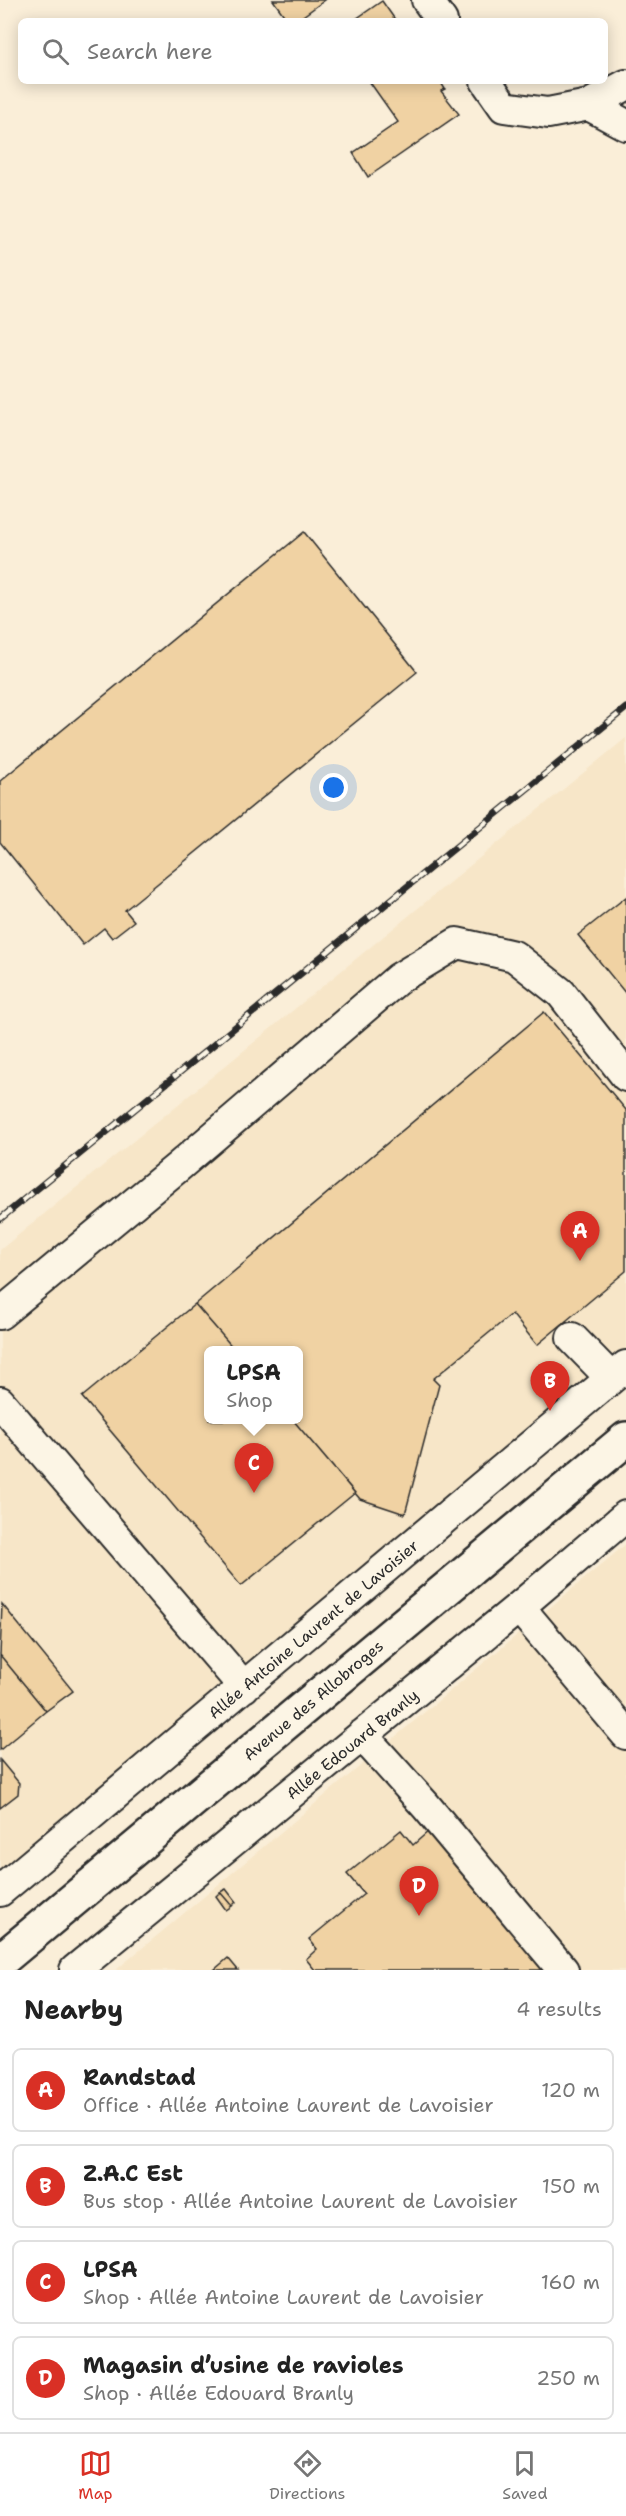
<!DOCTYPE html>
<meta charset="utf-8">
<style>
:root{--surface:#fff;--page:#f2f2f2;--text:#222;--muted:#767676;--line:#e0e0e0;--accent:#d93025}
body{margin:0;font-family:"Shantell Sans",sans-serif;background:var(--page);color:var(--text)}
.you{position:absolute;left:334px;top:788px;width:21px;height:21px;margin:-15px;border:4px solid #fff;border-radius:50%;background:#1a73e8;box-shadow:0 0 0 9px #1a73e833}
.badge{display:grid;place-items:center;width:39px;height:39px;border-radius:50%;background:var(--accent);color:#fff;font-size:20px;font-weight:700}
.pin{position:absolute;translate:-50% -50px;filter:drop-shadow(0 2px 3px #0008)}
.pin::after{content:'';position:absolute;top:32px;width:21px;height:18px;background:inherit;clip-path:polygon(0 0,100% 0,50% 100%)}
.popup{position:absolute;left:204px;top:1346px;width:99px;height:78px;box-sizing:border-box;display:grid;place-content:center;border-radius:9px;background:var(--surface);filter:drop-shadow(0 2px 4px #0005);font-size:20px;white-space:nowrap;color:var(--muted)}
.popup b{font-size:22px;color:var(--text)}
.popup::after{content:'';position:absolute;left:50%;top:100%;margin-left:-12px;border:12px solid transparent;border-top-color:var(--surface)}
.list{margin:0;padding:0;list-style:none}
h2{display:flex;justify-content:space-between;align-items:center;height:78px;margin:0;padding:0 24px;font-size:26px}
h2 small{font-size:20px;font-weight:400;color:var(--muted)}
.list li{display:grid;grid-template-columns:39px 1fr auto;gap:18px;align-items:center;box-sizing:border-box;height:84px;margin:0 12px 12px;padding:0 12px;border:2px solid var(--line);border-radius:9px}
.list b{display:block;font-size:22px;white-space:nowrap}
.list p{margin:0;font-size:20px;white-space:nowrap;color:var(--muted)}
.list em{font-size:20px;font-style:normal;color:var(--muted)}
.icon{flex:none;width:33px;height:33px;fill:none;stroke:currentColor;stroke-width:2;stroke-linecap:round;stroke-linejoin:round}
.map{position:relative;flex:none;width:626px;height:1970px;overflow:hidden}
.search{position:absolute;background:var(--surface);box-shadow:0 3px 15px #0003;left:18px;right:18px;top:18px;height:66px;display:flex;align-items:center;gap:15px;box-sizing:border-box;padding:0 21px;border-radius:9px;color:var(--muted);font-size:22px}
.sheet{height:462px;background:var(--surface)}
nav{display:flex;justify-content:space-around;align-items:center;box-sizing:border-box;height:84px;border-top:2px solid var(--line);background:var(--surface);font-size:16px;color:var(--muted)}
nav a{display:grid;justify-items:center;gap:3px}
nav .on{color:var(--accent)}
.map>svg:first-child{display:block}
</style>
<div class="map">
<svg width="626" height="1970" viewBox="0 0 626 1970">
<rect width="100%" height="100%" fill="#faeed8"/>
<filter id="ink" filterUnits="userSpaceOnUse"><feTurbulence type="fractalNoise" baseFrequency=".0167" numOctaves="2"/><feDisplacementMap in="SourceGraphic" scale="12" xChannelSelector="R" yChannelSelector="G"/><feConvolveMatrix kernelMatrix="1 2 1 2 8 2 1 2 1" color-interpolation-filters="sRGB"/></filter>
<g filter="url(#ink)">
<path fill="#f7e6c8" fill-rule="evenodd" d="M626,738V1352L0,1874V1250ZM209,1350H299V1420H209Z
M626,1544V1970H116Z"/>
<path fill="#f0d2a3" stroke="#2b2b2b" stroke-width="1.5" d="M273,0H325L296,21H288Z
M382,1L396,21H353Z
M369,81H440L445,89L441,91L459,114L368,177L353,153L398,122Z
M304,532L417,672L125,910L134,921L112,938L104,928L83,945L0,842V781Z
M626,897V994L578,935Z
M544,1012L626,1110V1271L537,1345L512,1314L433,1379L439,1385L405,1514L360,1499L293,1420H299V1350H235L195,1304Z
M195,1304L235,1350H209V1420H293L355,1493L241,1586L82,1397Z
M2,1604L73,1691L46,1711L0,1655Z
M0,1655L46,1711L0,1750Z
M0,1760L19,1783L18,1794L0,1808Z
M401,1830L413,1845L430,1830L547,1970H315L306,1959L317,1949L309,1939L364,1894L347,1874Z
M226,1889L236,1902L232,1906L220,1892Z
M220,1892L232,1906L226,1910L216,1896Z
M228,1958L238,1970H214Z"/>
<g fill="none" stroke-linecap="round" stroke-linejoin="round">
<defs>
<path id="minor" d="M427,0L442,21
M486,81L504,107L548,113L589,105L626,85
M589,105L626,125
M0,1314L178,1167L399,978L457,943L514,956L561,993L626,1076
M572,1338L611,1378
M0,1402L244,1687
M519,1607L626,1734
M362,1735L426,1806L563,1970
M0,1891L626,1366
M75,1970L519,1607L626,1516"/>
<path id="major" d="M0,1961L626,1439"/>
</defs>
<use href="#minor" stroke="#2b2b2b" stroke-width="34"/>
<use href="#major" stroke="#2b2b2b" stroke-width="38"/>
<use href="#minor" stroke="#fcf5e5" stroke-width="30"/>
<use href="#major" stroke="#fcf5e5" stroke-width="33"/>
<defs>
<path id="rail" d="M0,1219L626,708"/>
</defs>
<use href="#rail" stroke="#2b2b2b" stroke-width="7"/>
<use href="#rail" stroke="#fcf5e5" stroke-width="4.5" stroke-dasharray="14" stroke-linecap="butt"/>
</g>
</g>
<g text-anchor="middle" stroke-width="4.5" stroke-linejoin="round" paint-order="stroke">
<g font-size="16" fill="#2b2b2b" stroke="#fcf5e5">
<text transform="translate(313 1629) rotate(-40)" y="6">Allée Antoine Laurent de Lavoisier</text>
<text transform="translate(313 1700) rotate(-40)" y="6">Avenue des Allobroges</text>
<text transform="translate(352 1744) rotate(-39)" y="6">Allée Edouard Branly</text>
</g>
</g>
</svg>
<div class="you"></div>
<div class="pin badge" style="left:580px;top:1261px">A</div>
<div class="pin badge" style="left:550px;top:1411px">B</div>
<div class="pin badge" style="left:254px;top:1493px">C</div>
<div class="popup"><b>LPSA</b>Shop</div>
<div class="pin badge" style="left:419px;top:1916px">D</div>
<div class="search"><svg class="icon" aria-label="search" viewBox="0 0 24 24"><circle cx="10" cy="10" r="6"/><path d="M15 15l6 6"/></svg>Search here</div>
</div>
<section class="sheet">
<h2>Nearby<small>4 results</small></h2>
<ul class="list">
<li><span class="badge">A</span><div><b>Randstad</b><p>Office · Allée Antoine Laurent de Lavoisier</p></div><em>120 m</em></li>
<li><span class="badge">B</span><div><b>Z.A.C Est</b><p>Bus stop · Allée Antoine Laurent de Lavoisier</p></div><em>150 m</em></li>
<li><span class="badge">C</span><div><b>LPSA</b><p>Shop · Allée Antoine Laurent de Lavoisier</p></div><em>160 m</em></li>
<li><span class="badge">D</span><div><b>Magasin d’usine de ravioles</b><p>Shop · Allée Edouard Branly</p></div><em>250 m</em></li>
</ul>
</section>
<nav>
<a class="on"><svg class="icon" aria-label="map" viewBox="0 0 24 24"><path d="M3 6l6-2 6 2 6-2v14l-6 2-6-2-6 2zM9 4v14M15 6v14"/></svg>Map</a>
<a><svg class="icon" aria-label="directions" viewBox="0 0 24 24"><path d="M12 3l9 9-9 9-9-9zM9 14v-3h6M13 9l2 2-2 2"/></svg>Directions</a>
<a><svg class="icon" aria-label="saved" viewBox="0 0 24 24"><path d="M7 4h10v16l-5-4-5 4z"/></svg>Saved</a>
</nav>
